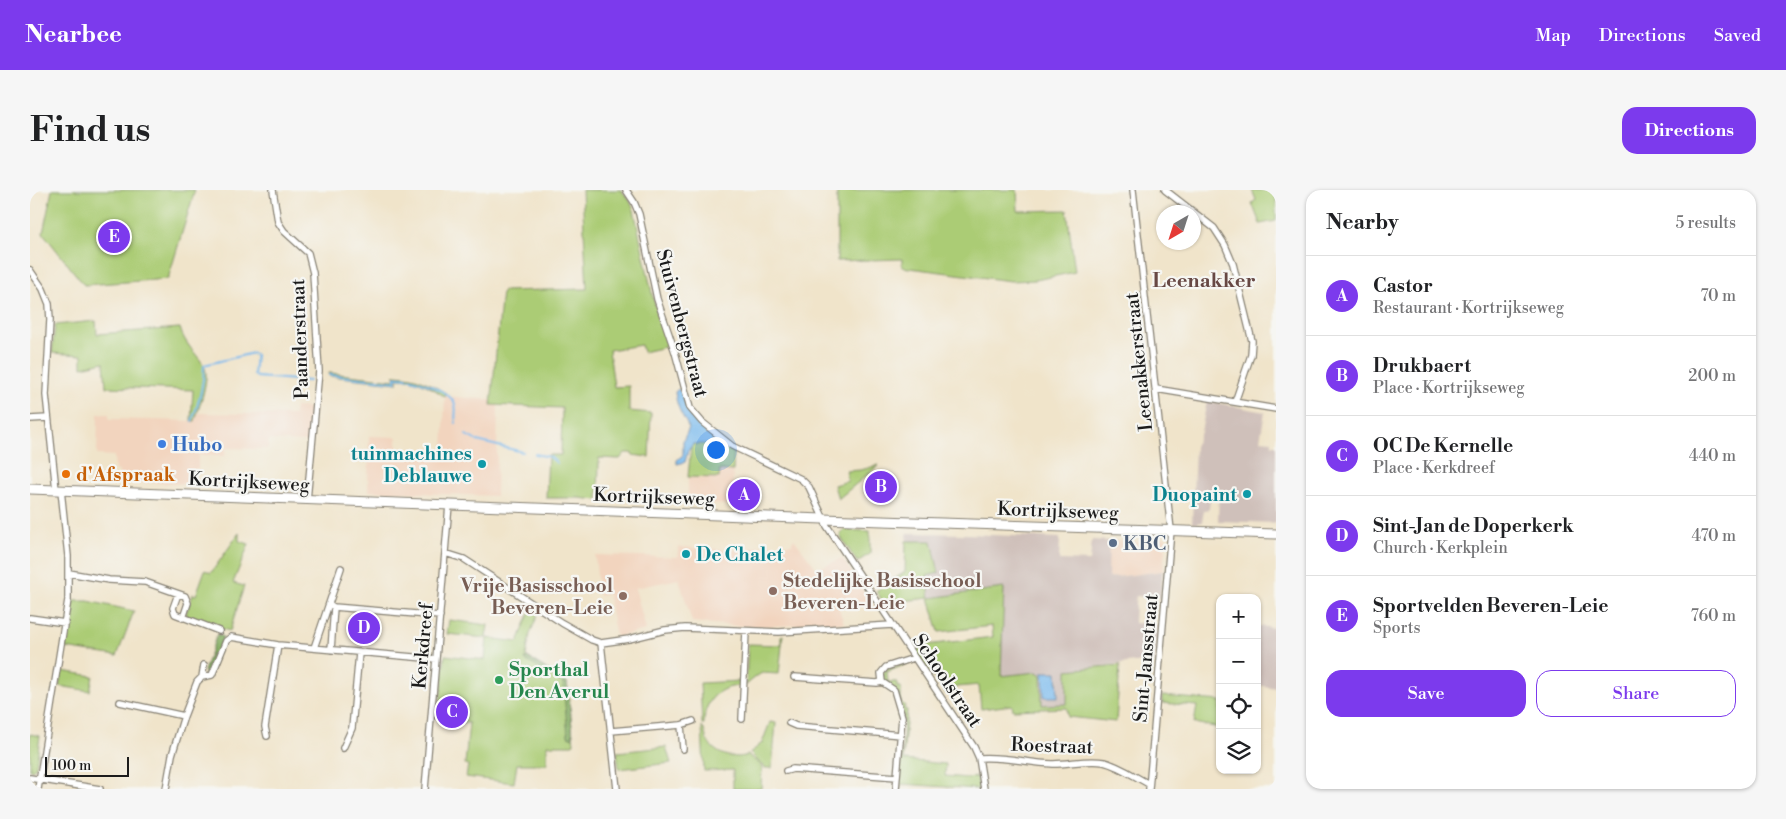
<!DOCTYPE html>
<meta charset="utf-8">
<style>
:root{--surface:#fff;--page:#f6f6f6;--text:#202124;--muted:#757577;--line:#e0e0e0;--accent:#7c3aed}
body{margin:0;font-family:"Libre Bodoni",serif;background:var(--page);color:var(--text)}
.controls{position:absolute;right:15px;bottom:15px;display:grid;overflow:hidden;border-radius:10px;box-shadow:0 1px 4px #0004}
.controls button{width:45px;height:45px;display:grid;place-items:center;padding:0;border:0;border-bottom:1px solid var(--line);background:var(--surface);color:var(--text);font:25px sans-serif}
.compass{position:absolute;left:1126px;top:15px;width:45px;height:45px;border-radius:50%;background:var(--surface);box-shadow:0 1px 4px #0004;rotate:219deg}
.scale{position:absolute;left:15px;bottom:12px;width:84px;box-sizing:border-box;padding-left:5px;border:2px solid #1c1c1c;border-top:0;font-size:14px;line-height:18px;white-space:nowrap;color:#1c1c1c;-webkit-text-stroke:4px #f6f6f2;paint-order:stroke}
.you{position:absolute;left:685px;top:259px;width:18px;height:18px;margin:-12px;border:4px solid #fff;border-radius:50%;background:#1a73e8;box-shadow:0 0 0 8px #1a73e833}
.badge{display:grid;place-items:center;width:32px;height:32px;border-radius:50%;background:var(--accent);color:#fff;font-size:16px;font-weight:700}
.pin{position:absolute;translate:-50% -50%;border:2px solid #fff;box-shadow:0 1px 5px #0006}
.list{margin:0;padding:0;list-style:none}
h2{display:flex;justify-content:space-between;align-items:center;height:65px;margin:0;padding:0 20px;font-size:21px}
h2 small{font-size:16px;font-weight:400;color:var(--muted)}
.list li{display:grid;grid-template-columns:32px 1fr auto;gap:15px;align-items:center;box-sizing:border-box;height:80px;padding:0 20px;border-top:1px solid var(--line)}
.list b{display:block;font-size:19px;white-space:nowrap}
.list p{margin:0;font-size:16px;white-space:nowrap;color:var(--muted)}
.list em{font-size:16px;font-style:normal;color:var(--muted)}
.actions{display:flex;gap:10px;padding:15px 20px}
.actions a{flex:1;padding:11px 0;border:1px solid var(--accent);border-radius:15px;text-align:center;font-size:18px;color:var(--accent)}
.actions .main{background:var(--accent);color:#fff}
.icon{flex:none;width:28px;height:28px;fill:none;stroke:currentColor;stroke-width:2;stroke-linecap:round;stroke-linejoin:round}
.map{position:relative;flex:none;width:1246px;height:599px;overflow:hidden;border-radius:15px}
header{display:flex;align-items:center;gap:30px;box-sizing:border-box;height:70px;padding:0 25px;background:var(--accent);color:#fff}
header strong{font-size:24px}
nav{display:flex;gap:28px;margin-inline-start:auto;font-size:18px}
.intro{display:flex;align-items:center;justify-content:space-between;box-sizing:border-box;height:120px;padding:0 30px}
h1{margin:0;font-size:35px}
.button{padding:12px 22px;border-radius:15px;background:var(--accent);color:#fff;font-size:18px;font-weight:700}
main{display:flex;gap:30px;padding:0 30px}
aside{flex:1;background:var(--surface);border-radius:15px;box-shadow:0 1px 4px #0004}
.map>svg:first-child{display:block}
</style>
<header>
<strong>Nearbee</strong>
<nav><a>Map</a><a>Directions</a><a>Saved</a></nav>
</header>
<div class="intro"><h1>Find us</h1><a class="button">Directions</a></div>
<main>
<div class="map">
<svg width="1246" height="599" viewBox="0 0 1246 599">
<rect width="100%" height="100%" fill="#f6f6f2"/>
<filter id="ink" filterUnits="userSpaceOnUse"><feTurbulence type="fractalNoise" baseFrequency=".02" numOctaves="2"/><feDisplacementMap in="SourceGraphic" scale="10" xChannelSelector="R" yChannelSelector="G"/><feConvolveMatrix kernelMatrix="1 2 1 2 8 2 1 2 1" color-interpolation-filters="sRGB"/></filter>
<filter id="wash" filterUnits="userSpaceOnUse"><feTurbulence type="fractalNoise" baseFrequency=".0096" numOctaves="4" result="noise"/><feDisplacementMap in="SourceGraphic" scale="20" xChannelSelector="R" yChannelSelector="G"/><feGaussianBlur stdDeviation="1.12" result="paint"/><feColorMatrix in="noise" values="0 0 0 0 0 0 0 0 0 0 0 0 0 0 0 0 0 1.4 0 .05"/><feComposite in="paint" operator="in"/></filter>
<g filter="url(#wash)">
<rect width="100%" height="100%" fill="#f0e4ca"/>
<path fill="#f2d4be" d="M415,206L461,210V215H468L466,306L338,301L339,246L367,247V264L413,265Z
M265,217L281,218L280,224H283L279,252L239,250L238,259L196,258L195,266L168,265V279H162L161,294L89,292V281L85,280L84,266L67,265L68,224H79V229L164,231L167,223L264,225Z
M690,280L703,281L702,315L658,313V287H689Z
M1118,347L1136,348L1133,381L1077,388L1079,351L1117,352Z
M764,349L787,379L812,368L841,413L809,419L814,433L720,437L662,432L649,389L605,398L616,440L586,447L578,404L569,406L565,365L648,367V357L708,360L732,356L762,354V351Z"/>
<path fill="#cfc0ba" d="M1177,211L1235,222L1230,250L1242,251V255H1246V333L1188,331L1189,302L1181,301L1179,319L1174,320L1172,332L1162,334L1165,256L1171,242Z
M877,343L937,344L1030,348L1029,370L1060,371L1062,350L1079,351L1078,388L1133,381L1130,408L1106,406L1105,413L1104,433L1128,434L1125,473L1106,472L1037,480V518L1007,519L1006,488L971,492L974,399L880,410L875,382Z
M1227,436L1246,438V498L1227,495Z"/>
<path fill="#abcc74" stroke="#647448" d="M22,0H165L138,89L54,95L13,43Z
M552,0H591L599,9L604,20L623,108L639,156L613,162L611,155L579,160L584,197L599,196V221L621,223L619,267L602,265V263H595L590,269L569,268L568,310L549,308H516L518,265H531L532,218L461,215L472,101L557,99Z
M807,0H987L988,21L1037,20L1045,82L1006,90L981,91L872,77V69L807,71Z
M1222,0H1246V31L1230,34L1222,13L1226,10Z
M66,131L67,144L150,138C154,153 165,162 173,174C182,186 168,218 165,231H161L163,200L76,197L74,172L52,177V165L22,163L25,135Z
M299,183L364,190L365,185C387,186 397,192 416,203L415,207C401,196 385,188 367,188V193L299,186Z
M685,249L704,262L703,281L690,280L689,288L658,287L661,256L665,254H681Z
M849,275L808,309L804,295L818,291L816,281L831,280Z
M814,340L840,341V364L827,372L810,346L811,342Z
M209,343V351L219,354L203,393L214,396L200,441L185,437L157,426L156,423L163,404L166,405L175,380L181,383Z
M876,351H902L909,383L897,386L900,408L974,398L971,486L1007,482L1011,485L1012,515L1037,514V480L1090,475L1086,532L1038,527L1037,518L983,520L982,515L951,519L949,495L927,497L916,504L886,462L896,455L963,447L962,436L909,442L899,408L854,413L846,401L875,382Z
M42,411H58L104,421L87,466L35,458Z
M501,419L508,424L500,444L496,466L537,492L544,554L542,555H517V574H487L484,593L436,587L438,575L435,574L439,533L428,532L430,515L410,513L415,465L455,470L457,448L488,452Z
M419,430L458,435L456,448L417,444Z
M753,445L749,484L732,483L727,486L716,495L718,454L751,455V446Z
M879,472V473L857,482L858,492H867V497H871V512L875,516L874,519L877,520L873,570L916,574L915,586L937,588L947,587L949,599L871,594L870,599H868C870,572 885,505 854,491L853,483L855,480Z
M32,481L63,486L60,501L29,496Z
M711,491V496C688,496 674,511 674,534H672L670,493Z
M1132,506L1190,511V538L1164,533L1167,516L1132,513Z
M740,532L746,533L742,578H735L720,563L732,553Z
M672,536C675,540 675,545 677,550C685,565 703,570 718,565L730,574L732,579L731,599H703V580L674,581Z
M0,544L10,546L6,577L2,580H0Z
M636,557L641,573L589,579L587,562Z"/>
<path fill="#88b066" stroke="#526641" d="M187,444L193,447L180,482L179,484H175L174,481Z
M496,467L537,492L543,548L538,546L533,493L495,470Z"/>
<path fill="#79baee" stroke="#4a6b85" d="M648,199L651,201C657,226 670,231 685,249L681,254H663L658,261L655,272L647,274V270L653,265V251L659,238C652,224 647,219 645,202Z
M1013,482H1027L1028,507H1014Z"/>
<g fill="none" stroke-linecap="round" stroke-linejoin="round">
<path stroke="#79baee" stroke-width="2" d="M299,185L366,192V187C382,187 418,199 425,214C427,220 424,227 426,233
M162,231C169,213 174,195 174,175L223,163L226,165L224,185L227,187L279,191
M436,245L445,250
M447,251L493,262
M505,264L520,267L527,273"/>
</g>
</g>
<g filter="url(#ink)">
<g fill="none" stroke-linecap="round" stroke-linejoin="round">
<defs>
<path id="street" d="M243,0L248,32L254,41L278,63L283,83L289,181L277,310
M596,0L604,12L609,24L627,109L645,162L660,218L672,232L702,256L771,289L779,297L797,336L944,557L949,568L954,599
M1103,0L1141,340L1119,599
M1135,0L1184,38L1195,55L1203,74L1222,151L1221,165L1205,212
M0,80L13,99L19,114L20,130L16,205L26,300
M1126,199L1246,219
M0,229L18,228
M415,363L434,369L532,433L562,450L571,453L599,449L635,440L655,438L749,442L862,435
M39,383L79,390L115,392L155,406L158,413L153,428
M148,404L143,418L145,424L189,441
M299,414L304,417L410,426
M0,428L35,433
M571,453L587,599
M284,458L311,378
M301,460L304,417
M172,487L174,475
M764,487L847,493L852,492
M90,512L154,526
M712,529L716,441
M759,533L766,536L871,545
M651,535L653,559
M581,541L651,535L663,531
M237,546L235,537L248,455
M313,558L322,538L329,463
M949,568C974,566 998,573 1023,574C1040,574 1057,569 1074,572C1090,576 1105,587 1119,594
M756,581L763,579L867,587
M0,588L70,599
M8,599L38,410V366L31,300
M136,599L142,565L154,526L167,492L172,487L182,485L196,451L201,447L248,455L406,469
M395,599L419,315
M866,599L872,527L864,500L852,492L851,483L856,477L884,468"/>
<path id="primary" d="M0,299L793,329L1246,344"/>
</defs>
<use href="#street" stroke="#868073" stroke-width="8"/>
<use href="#primary" stroke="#868073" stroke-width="11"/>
<use href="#street" stroke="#fff" stroke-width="5.5"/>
<use href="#primary" stroke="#fff" stroke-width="9"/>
</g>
</g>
<circle fill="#3f7fe0" stroke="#f6f6f2" stroke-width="2" cx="132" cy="254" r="5"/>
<g fill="#0f9aa8" stroke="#f6f6f2" stroke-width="2">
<circle cx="452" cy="274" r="5"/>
<circle cx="1217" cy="304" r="5"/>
<circle cx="656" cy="364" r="5"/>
</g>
<circle fill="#e8710a" stroke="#f6f6f2" stroke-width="2" cx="36" cy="284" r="5"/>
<circle fill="#5c6f8a" stroke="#f6f6f2" stroke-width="2" cx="1083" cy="353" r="5"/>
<g fill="#8d6e63" stroke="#f6f6f2" stroke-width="2">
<circle cx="743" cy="401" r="5"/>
<circle cx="593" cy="406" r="5"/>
</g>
<circle fill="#2e9e5b" stroke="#f6f6f2" stroke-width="2" cx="469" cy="490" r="5"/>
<g text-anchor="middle" stroke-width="4.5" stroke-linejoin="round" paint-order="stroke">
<g font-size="19" fill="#1c1c1c" stroke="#f6f6f2">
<text transform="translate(653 133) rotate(75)" y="7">Stuivenbergstraat</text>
<text transform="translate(269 149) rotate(-92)" y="7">Paanderstraat</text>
<text transform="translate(1108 172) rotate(-96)" y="7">Leenakkerstraat</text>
<text transform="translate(219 291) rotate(3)" y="7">Kortrijkseweg</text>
<text transform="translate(624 306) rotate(2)" y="7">Kortrijkseweg</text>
<text transform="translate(1028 320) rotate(2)" y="7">Kortrijkseweg</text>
<text transform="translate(392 456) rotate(-85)" y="7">Kerkdreef</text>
<text transform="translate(1115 468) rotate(-85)" y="7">Sint-Jansstraat</text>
<text transform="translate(918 490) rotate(56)" y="7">Schoolstraat</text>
<text transform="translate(1022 555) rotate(2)" y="7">Roestraat</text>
</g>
<g font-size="19" font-weight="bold" fill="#366cbe" stroke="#f6f6f2" text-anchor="start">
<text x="142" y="261">Hubo</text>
</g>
<g font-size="19" font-weight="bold" fill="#0d838f" stroke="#f6f6f2" text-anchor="end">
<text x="442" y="270">tuinmachines<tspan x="442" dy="22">Deblauwe</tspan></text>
<text x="1207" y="311">Duopaint</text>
<text x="666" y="371" text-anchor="start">De Chalet</text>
</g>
<g font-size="19" font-weight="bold" fill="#c56008" stroke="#f6f6f2" text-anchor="start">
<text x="46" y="291">d'Afspraak</text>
</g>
<g font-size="19" font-weight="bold" fill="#4e5e75" stroke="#f6f6f2" text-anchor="start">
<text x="1093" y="360">KBC</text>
</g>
<g font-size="19" font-weight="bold" fill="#785e54" stroke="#f6f6f2" text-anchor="start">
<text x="753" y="397">Stedelijke Basisschool<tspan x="753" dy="22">Beveren-Leie</tspan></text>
<text x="583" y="402" text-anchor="end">Vrije Basisschool<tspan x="583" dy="22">Beveren-Leie</tspan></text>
</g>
<g font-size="19" font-weight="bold" fill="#27864d" stroke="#f6f6f2" text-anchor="start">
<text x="479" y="486">Sporthal<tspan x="479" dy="22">Den Averul</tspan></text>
</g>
<g font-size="20" font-weight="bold" fill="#674844" stroke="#f6f6f2">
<text x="1174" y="97">Leenakker</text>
</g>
</g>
</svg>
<div class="controls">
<button>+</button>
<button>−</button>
<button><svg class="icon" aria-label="locate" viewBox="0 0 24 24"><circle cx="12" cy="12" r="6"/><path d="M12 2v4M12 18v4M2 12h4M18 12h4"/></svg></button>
<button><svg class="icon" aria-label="layers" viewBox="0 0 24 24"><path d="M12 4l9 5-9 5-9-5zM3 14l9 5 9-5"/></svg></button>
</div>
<svg class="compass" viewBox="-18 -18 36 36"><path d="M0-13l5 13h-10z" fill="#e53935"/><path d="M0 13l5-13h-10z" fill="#757577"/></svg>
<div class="scale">100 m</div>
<div class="you"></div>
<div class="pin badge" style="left:714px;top:305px">A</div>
<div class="pin badge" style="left:851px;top:297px">B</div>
<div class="pin badge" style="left:422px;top:522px">C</div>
<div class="pin badge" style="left:334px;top:438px">D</div>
<div class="pin badge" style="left:84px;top:47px">E</div>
</div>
<aside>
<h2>Nearby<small>5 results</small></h2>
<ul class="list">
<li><span class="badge">A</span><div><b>Castor</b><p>Restaurant · Kortrijkseweg</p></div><em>70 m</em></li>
<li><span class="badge">B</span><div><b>Drukbaert</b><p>Place · Kortrijkseweg</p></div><em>200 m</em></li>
<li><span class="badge">C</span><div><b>OC De Kernelle</b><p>Place · Kerkdreef</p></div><em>440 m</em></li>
<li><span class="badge">D</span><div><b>Sint-Jan de Doperkerk</b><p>Church · Kerkplein</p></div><em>470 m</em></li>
<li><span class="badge">E</span><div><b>Sportvelden Beveren-Leie</b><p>Sports</p></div><em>760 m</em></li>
</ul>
<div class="actions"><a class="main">Save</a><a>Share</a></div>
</aside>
</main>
